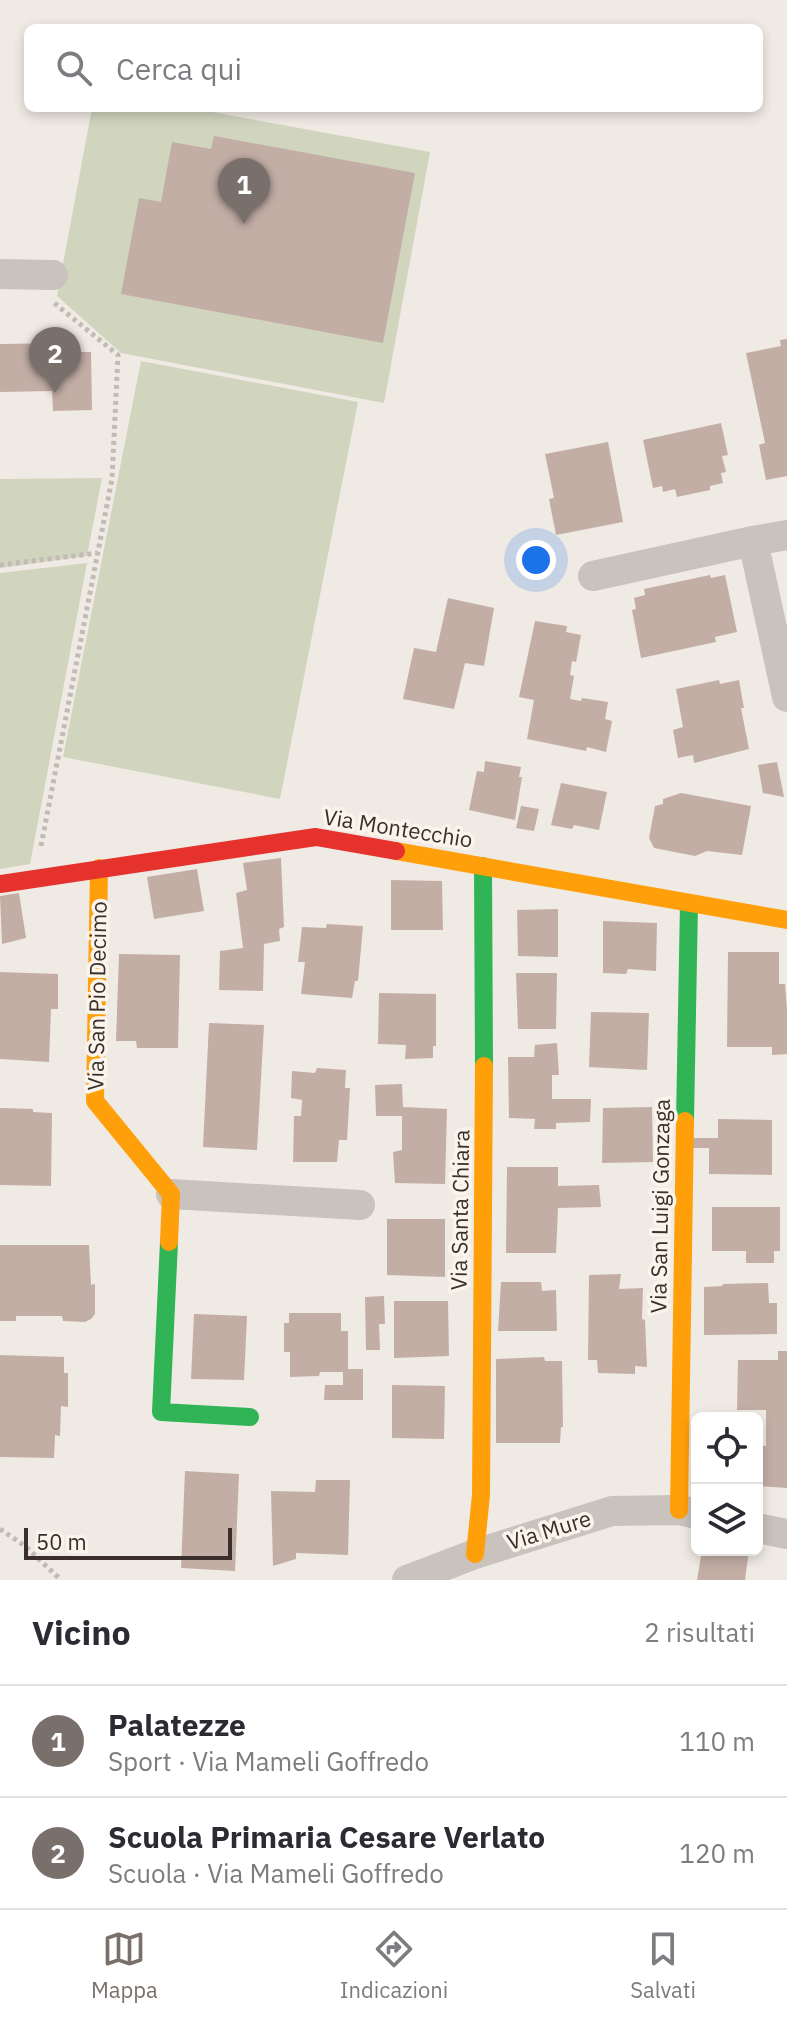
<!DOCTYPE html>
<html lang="it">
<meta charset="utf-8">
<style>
:root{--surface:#fff;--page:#f7f7f7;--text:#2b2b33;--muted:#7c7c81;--line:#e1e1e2;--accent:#7a706b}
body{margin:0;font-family:"IBM Plex Sans",sans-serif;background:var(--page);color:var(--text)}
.controls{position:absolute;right:24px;bottom:24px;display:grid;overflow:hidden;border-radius:12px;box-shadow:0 4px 12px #0003}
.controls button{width:72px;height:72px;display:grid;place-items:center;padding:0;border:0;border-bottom:2px solid var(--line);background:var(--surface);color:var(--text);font:40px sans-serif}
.scale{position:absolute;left:24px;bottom:20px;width:208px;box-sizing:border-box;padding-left:8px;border:4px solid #3a2f2a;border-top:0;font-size:22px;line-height:28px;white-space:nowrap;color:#3a2f2a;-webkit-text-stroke:6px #fbf4ed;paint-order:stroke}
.you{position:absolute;left:536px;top:560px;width:28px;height:28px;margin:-20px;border:6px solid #fff;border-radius:50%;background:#1a73e8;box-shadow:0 0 0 12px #1a73e833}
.badge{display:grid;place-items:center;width:52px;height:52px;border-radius:50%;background:var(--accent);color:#fff;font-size:26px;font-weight:700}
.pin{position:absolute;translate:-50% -66px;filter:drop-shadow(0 2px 4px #0008)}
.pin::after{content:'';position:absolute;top:42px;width:28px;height:24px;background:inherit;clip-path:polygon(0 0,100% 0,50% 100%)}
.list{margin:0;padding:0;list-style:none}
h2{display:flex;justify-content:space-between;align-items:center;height:104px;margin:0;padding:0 32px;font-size:34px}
h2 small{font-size:26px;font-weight:400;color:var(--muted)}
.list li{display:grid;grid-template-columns:52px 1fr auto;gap:24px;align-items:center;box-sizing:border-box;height:112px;padding:0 32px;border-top:2px solid var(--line)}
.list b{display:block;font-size:30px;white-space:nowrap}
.list p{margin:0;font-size:26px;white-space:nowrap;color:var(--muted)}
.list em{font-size:26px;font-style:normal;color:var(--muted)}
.icon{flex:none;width:44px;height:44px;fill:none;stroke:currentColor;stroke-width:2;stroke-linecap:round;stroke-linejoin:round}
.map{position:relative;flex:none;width:787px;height:1580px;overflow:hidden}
.search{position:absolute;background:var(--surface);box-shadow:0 4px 12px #0003;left:24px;right:24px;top:24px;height:88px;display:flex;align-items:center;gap:20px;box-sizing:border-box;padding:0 28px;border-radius:12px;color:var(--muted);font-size:30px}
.sheet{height:328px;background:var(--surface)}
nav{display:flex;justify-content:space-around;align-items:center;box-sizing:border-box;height:112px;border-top:2px solid var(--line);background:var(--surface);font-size:22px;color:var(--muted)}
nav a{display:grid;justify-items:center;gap:4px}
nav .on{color:var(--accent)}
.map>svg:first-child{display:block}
</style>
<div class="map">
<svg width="787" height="1580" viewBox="0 0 787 1580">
<rect width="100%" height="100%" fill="#f0eae4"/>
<path fill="#d1d5be" d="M92,108H190L430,152L384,403L121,353L57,296Z
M141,361L358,402L280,799L63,757Z
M102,478L87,556L0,568V479Z
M87,563L30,864L0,869V573Z"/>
<path fill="#c3aea6" d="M214,136L415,173L383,343L121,294L139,198L161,202L172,142L211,149Z
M787,339V476L766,480L759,445L765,443L746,353L781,346L780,340Z
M68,343L67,352H91L92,410L53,411L52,391L0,392V344Z
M721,423L728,455L722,456L726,472L721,473L723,483L710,486V490L677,497L675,489L663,492L662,486L653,488L643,440Z
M608,442L623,522L556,535L549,499L554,498L545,454Z
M710,575L711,578L725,575L737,632L715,637L716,642L641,658L632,610L636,609L634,598L645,595L644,589Z
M448,598L494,608L484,666L465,663L454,709L403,699L414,648L436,652Z
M535,621L567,626L566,632L581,635L576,662L572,661L570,675L574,676L570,699L581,701L582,698L608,702L605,719L612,721L606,752L587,747L586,751L527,739L534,700L519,697Z
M719,680L720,684L739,680L744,708H741L749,749L694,763L693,755L678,758L673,730L683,727L676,689Z
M485,761L521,767L519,777H522L515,820L469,810L477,771L484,772Z
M777,762L784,797L763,793L758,765Z
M561,783L607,792L599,830L574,825L572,829L551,825Z
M681,793L751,806L742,855L707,851L695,856L654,848L649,838L655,806L663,804V799Z
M521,806L539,809L534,831L516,828Z
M281,858L284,927L279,929L280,941L264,944L263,991L219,990L220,951L243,948L236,893L247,890L243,863Z
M197,869L204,911L154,919L147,877Z
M391,880L442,881L443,930H391Z
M19,893L26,938L2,944L0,896Z
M558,909V957L518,956L517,910Z
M603,921L657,923L656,971L628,969L626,974L603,973Z
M327,924L363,926L358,981H355L352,998L301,994L305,962H298L302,927L326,928Z
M728,952H779V984H785L787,1009V1054L772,1055V1047H727Z
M119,954L180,955L178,1048H137L136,1041H116Z
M0,972L58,974V1009H51L49,1062L0,1059Z
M516,973H557L556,1029H518Z
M379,993L436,994V1046H433V1058L405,1059L406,1045L378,1044Z
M591,1012L649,1013L647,1070L589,1067Z
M209,1023L264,1025L257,1150L203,1147Z
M557,1043L559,1075H552V1099H591L590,1122L556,1123V1129H534L535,1119L509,1118L508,1057H534L535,1045Z
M317,1068L346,1070L345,1088H350L347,1140H339L337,1162H293L294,1116H301L302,1100L291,1098L292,1071L315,1073Z
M402,1084L403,1107L447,1109L445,1184L395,1183L393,1152L402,1150V1116H376L375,1085Z
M652,1107L653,1162L602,1163L603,1108Z
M0,1108L33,1109V1112L52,1113L51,1186L0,1185Z
M718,1119L772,1120V1175L709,1174V1148H691V1138H718Z
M507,1167H558V1186L599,1185L601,1207L558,1208L556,1253H506Z
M712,1207H780V1251H774V1263H746V1251H712Z
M387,1219H445V1277L387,1275Z
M0,1245H89L91,1285L95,1284V1314L91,1319L85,1322L63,1321L62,1316H16V1321H0Z
M621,1274L619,1289L643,1288L642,1319L645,1320L647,1367L635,1366V1374L598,1373L597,1360H588L589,1275Z
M501,1282H541L542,1291L556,1290L557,1331H498Z
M768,1283L769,1303H777V1334L704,1335V1287L722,1286L723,1284Z
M384,1296L385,1324H379L380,1350H366L365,1297Z
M394,1301H448L449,1356L394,1358Z
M289,1313H341V1331H348V1369H363V1400H324L325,1385H343V1372H320L319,1376L290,1377V1352H284V1323H289Z
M194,1314L247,1316L244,1380L191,1379Z
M778,1351H787V1488L757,1486V1445L766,1446V1410H737L738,1360H778Z
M0,1355L64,1357V1373H68V1407L61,1406L60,1436L55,1435L54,1458L0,1457Z
M544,1357L545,1361H562L563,1427H561L560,1443H496V1359Z
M392,1385L445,1386L444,1439L392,1438Z
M185,1471L239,1474L235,1571L181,1568Z
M316,1480H350L348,1555L296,1553V1559L273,1566L271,1491L315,1492Z
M702,1550H749L745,1580H697Z"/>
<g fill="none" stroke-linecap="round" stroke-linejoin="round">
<path stroke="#c2bab5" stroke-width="5" stroke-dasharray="4 4" stroke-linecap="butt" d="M0,565L97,553
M41,846L112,479L118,355L53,302
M0,1529L25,1546L61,1580"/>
<path stroke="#c9c2bd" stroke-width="30" d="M0,274L53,275
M753,541L787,535
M593,576L753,541L787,697
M171,1194L360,1205
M757,1528L787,1534
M407,1580L475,1554L612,1511L679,1510L697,1514"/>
<path stroke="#30b455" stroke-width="18" d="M483,866L484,1066
M685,1121L689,903
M169,1242L161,1412L250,1417"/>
<path stroke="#ff9f0a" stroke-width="18" d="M396,851L787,920
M99,868L95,1101L171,1194L169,1242
M679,1510L685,1121
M475,1554L481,1495L484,1066"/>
<path stroke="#e5322d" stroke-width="18" d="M0,884L316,837L396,851"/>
</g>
<g text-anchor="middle" stroke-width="7" stroke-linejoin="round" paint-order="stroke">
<g font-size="22" fill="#3a2f2a" stroke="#fbf4ed">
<text transform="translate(398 828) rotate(9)" y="8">Via Montecchio</text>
<text transform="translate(97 996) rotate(-89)" y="8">Via San Pio Decimo</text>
<text transform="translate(660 1206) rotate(-89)" y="8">Via San Luigi Gonzaga</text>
<text transform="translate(460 1210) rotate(-89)" y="8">Via Santa Chiara</text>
<text transform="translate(549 1530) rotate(-17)" y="8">Via Mure</text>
</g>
</g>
</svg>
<div class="controls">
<button><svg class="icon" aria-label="locate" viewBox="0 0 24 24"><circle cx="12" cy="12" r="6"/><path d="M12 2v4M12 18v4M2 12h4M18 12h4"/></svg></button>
<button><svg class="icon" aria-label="layers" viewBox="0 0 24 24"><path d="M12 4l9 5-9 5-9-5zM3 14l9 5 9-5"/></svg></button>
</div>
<div class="scale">50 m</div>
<div class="you"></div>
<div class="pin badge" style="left:244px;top:224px">1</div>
<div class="pin badge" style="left:55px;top:393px">2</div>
<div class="search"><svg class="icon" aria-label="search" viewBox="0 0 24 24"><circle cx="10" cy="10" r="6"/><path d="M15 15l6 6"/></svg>Cerca qui</div>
</div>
<section class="sheet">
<h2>Vicino<small>2 risultati</small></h2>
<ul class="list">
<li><span class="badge">1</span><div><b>Palatezze</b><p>Sport · Via Mameli Goffredo</p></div><em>110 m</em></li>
<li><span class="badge">2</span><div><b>Scuola Primaria Cesare Verlato</b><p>Scuola · Via Mameli Goffredo</p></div><em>120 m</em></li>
</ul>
</section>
<nav>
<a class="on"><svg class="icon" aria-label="map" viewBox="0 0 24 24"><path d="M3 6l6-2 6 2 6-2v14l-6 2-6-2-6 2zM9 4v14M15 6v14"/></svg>Mappa</a>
<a><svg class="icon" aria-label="directions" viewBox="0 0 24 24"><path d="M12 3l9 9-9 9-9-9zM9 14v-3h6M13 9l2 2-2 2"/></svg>Indicazioni</a>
<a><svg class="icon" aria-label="saved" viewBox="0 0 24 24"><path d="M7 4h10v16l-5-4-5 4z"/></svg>Salvati</a>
</nav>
